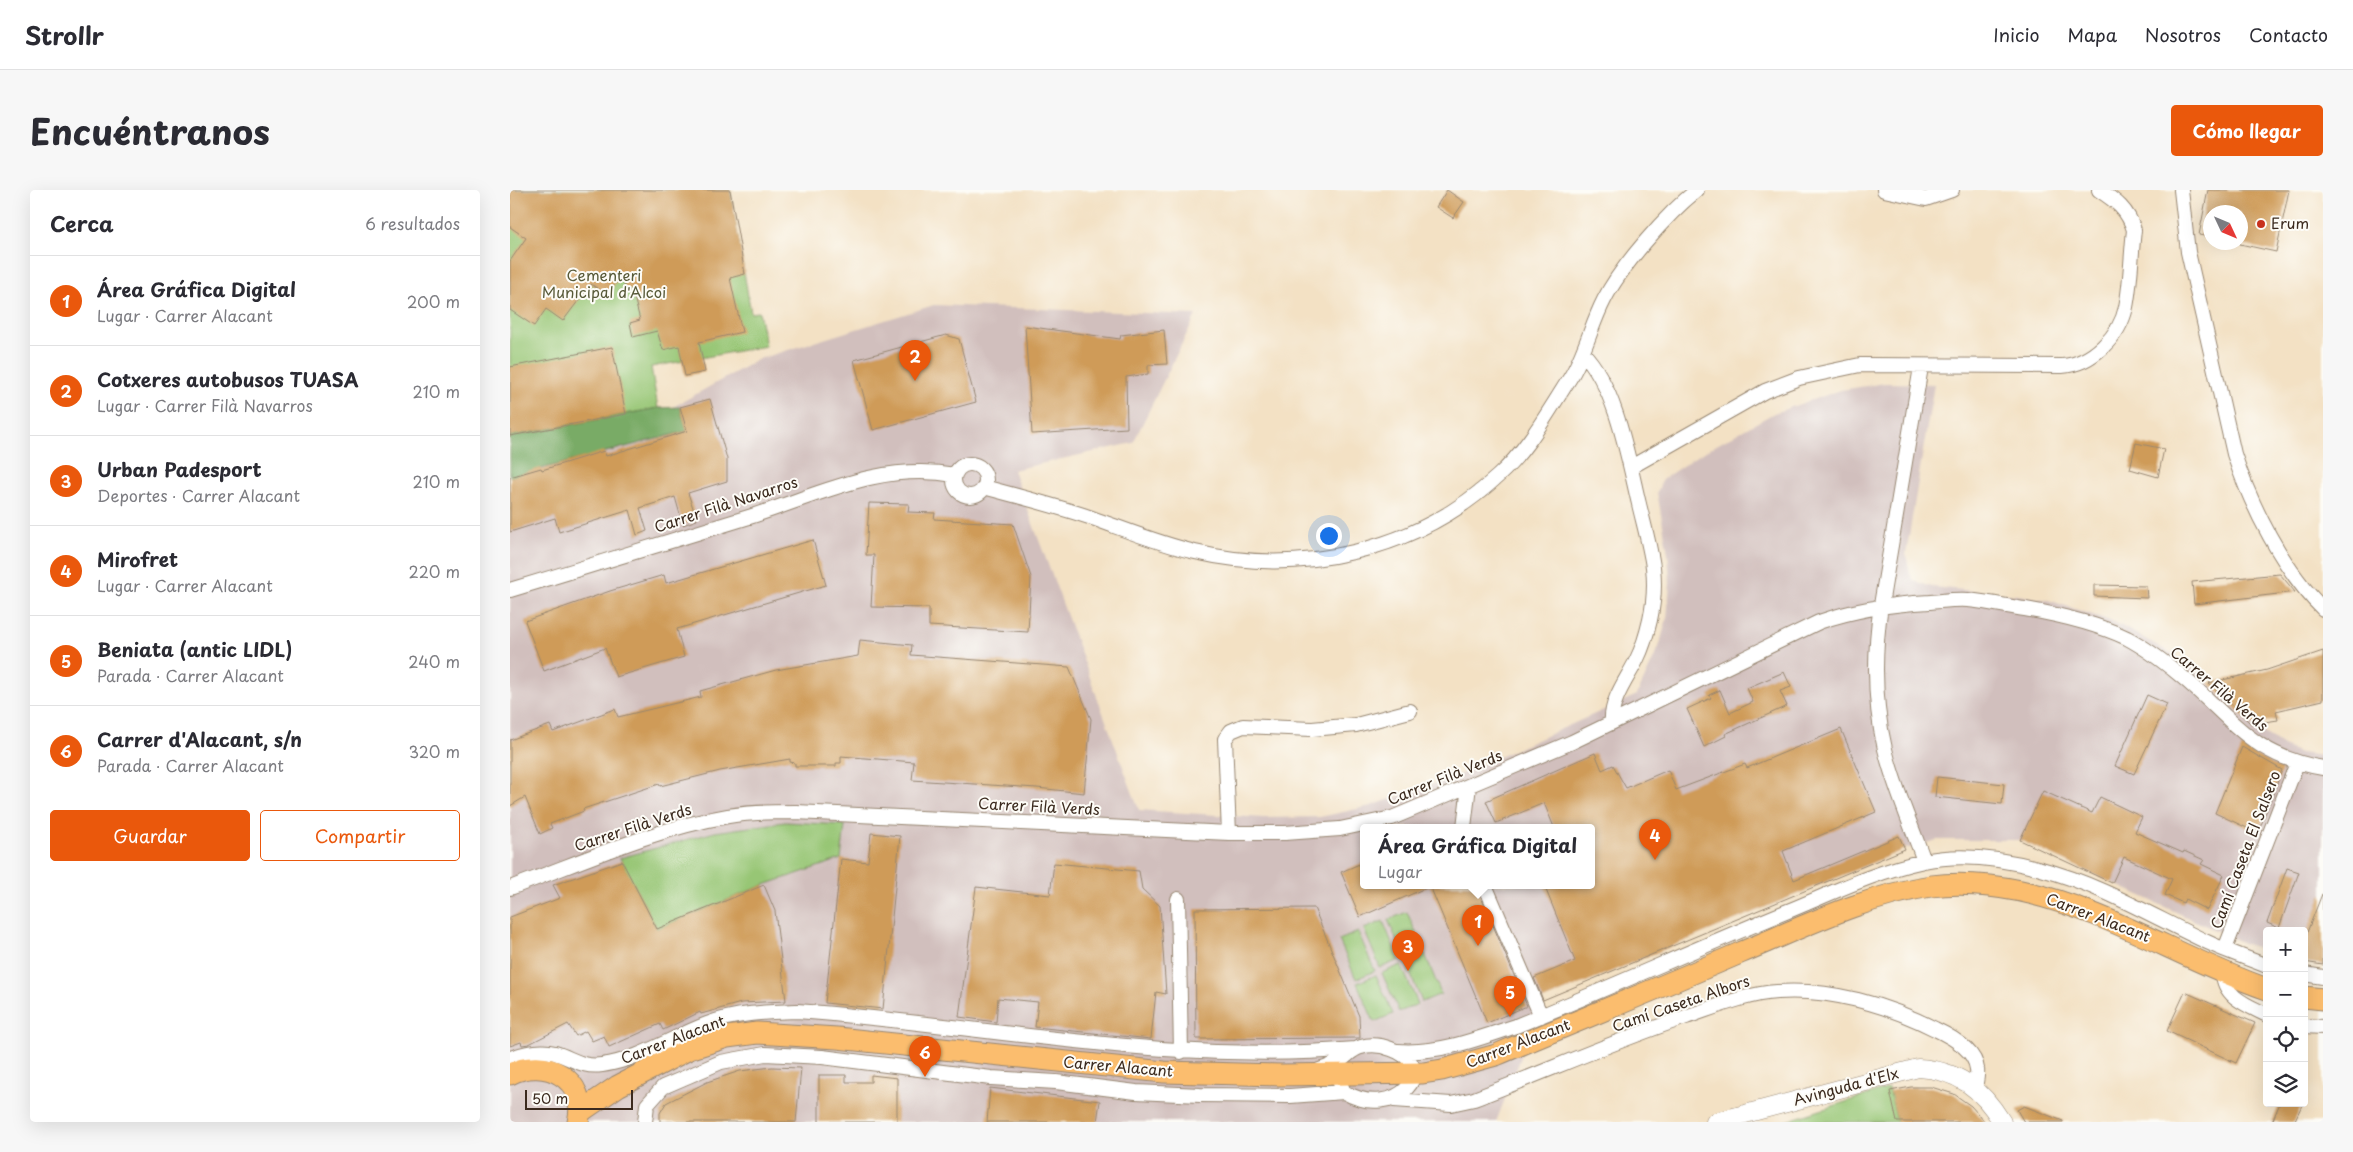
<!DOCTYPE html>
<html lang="es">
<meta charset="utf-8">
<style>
:root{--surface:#fff;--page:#f7f7f7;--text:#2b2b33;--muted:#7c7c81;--line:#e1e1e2;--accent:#ea580c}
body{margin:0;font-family:"Playpen Sans",sans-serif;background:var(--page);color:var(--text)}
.controls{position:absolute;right:15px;bottom:15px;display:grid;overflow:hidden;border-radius:5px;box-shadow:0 5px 20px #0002}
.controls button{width:45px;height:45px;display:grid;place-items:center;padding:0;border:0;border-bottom:1px solid var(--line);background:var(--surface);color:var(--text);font:25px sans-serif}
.compass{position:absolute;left:1693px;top:15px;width:45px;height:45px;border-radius:50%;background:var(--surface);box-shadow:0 5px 20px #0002;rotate:134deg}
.scale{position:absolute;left:15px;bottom:12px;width:108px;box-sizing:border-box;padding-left:5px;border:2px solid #3b2a1e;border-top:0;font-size:14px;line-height:18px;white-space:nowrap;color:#3b2a1e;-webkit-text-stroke:4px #fdfcf7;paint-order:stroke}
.you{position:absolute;left:818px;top:345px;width:18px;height:18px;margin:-12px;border:4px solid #fff;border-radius:50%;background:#1a73e8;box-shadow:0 0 0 8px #1a73e833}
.badge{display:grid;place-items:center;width:32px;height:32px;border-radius:50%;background:var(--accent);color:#fff;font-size:16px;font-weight:700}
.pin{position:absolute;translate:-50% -41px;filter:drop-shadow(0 1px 2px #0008)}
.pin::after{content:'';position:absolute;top:26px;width:18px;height:15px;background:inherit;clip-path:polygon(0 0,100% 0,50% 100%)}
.popup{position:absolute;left:850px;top:634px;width:235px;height:65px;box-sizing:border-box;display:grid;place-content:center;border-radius:5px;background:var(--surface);filter:drop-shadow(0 1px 4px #0005);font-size:16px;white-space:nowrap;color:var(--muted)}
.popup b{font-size:19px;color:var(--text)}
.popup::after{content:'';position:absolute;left:50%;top:100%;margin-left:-10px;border:10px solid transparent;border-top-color:var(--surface)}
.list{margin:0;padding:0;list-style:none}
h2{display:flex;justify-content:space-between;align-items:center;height:65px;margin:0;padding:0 20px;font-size:21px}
h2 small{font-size:16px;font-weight:400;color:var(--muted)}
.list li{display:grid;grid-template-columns:32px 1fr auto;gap:15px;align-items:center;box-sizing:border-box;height:90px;padding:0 20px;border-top:1px solid var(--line)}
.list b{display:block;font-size:19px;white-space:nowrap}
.list p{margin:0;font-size:16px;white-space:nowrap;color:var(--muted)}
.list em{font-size:16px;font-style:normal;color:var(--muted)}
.actions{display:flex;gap:10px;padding:15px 20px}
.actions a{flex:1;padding:11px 0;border:1px solid var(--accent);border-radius:5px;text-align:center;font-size:18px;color:var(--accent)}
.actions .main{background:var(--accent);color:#fff}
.icon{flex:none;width:28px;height:28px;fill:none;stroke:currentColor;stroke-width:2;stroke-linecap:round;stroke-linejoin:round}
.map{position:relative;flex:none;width:1813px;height:932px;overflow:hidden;border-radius:5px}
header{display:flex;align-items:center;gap:30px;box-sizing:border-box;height:70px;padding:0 25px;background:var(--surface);border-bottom:1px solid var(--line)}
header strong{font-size:24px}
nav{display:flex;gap:28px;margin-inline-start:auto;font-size:18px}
.intro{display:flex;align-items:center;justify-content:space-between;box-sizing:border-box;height:120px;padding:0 30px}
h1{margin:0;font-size:35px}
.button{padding:12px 22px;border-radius:5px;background:var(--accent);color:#fff;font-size:18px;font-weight:700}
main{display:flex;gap:30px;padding:0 30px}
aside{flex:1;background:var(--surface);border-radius:5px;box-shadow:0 5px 20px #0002}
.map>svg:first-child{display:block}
</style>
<header>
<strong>Strollr</strong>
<nav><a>Inicio</a><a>Mapa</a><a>Nosotros</a><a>Contacto</a></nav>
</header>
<div class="intro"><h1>Encuéntranos</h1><a class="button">Cómo llegar</a></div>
<main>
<aside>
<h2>Cerca<small>6 resultados</small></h2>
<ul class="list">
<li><span class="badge">1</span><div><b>Área Gráfica Digital</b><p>Lugar · Carrer Alacant</p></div><em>200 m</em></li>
<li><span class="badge">2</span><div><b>Cotxeres autobusos TUASA</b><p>Lugar · Carrer Filà Navarros</p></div><em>210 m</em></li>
<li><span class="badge">3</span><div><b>Urban Padesport</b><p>Deportes · Carrer Alacant</p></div><em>210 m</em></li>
<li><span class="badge">4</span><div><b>Mirofret</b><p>Lugar · Carrer Alacant</p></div><em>220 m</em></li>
<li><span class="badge">5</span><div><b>Beniata (antic LIDL)</b><p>Parada · Carrer Alacant</p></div><em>240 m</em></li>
<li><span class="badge">6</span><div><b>Carrer d'Alacant, s/n</b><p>Parada · Carrer Alacant</p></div><em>320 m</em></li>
</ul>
<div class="actions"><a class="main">Guardar</a><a>Compartir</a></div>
</aside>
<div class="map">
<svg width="1813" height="932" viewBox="0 0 1813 932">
<rect width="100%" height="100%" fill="#fdfcf7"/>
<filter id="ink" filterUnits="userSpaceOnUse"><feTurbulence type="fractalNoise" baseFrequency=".02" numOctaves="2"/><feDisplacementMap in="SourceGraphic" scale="10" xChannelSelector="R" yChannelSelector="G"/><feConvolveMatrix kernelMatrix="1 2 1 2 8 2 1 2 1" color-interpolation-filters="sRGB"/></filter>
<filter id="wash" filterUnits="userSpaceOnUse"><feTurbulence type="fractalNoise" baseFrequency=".0096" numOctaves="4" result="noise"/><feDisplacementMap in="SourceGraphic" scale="20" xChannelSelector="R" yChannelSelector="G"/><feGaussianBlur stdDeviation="1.12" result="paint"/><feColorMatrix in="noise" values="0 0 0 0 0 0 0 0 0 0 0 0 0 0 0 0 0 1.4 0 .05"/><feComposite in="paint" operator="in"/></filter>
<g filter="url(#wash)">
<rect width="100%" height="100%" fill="#f3e1c4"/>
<path fill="#d1bfbd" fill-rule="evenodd" d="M424,115L686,125L623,253L503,280L629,620L754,628L810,627L861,616L951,584L1127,505L1149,457L1157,428L1160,393L1158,363L1147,302L1153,289L1187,266L1264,223L1331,200L1375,193L1424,194L1396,364L1400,384L1404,391L1422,397L1507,405L1538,410L1604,432L1661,463L1681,477L1741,534L1773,556L1790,563L1813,566V775L1794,772V741H1757V761L1733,753L1510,650H1427L1395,659L1033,810L986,932H0V271L129,236L249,169ZM854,637H1082V695H854Z"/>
<path fill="#97c675" stroke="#69784a" d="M0,0H220L241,123L249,122L256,156L141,177L148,218L0,246Z
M275,632L335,635L331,669L254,695L147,739L110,668L205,642Z
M897,722L914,761L895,769L878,730Z
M873,731L889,770L870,778L854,739Z
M848,742L865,781L846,789L829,750Z
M915,764L931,804L912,812L896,773Z
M891,775L908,814L889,822L872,783Z
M866,785L883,824L864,832L847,793Z
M1379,898L1387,932H1273Z"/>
<path fill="#79ab66" stroke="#5a6a42" d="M170,217L177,241L0,287V246L148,218Z"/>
<g id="blocks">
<path fill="#cf9b59" d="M0,0H220L235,84L220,88L232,142L189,152L195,182L175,186L169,156L153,160L147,141L123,147L120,133L130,130L122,99L115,100L112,84L97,105L81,94L53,131L36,119L24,136L0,120V71L16,48L0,37Z
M937,0L954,12L943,28L926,17Z
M1698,0H1779L1766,62L1730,54V22H1700V47L1689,45Z
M515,136L610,149L611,145L654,140L657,174L638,175V184L616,187L617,238L522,244Z
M436,145L449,149L466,212L363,240L344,170Z
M102,157L116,224L0,246V177Z
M200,209L217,269V291L178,303L187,330L173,335L165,307L130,318L137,341L127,345L120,320L49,342L45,328L0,342V287L31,278L32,280L94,261L96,266L177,241L170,217Z
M1626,253L1654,259L1648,287L1620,279Z
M359,313L399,314L398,322L425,323L424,329L503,334L521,387L518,442L419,436V418L361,417L364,365H356Z
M303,350L316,395L167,439L174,467L106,487L95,458L34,481L15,431L100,401L154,385L156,393Z
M1770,384L1785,402L1684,414L1682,392Z
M1584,395L1636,396L1637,408L1584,406Z
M350,450L402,455L401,465L559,477L581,529L574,603L527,598L402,590L404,572L331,566V573H326V576H285V573L280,572V569L210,581L150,596L149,594L73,619L74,621L40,634L42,638L30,644L15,607L0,616V550L40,535L43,542L105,519L108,527L191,507L190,501L266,480L348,466Z
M1813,461V510L1766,521L1768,530L1741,534L1699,493L1757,480Z
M1274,482L1281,497L1270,501L1277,516L1215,544L1216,546L1194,557L1177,519L1201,508L1199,505L1210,500L1220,523L1243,512L1237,498Z
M1637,505L1657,514L1624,584L1605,576Z
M1331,539L1366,622L1273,661L1284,690L1389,646L1395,659L1033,810L1024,788L1065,771L1034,695H1082V637H1044L1034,613L986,633L976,611L1085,563L1092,580L1103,575L1116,598L1158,580L1166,600L1235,574L1237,578Z
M1732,557L1772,580L1748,643L1705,623Z
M1427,587L1494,594L1492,614L1425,607Z
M1533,601L1582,623L1590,607L1632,627L1625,642L1673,663L1674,661L1694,670L1691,674L1714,685L1697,720L1675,709L1673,713L1655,705L1662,689L1614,667L1602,693L1510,650Z
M361,643L390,646L373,819L315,813L331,669L358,672Z
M112,671L147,739L254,695L265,721L276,811L231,813L191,824L190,822L153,840L150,834L99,857L94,846L82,851L76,841L66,846L58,834L19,854L12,855L11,852L0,856V727L50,708L43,695Z
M854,672V695H966L1017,816L977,833L920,696L850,727L831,682Z
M544,673L629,681L632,699L650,716L656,804L646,802L641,849L525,837L528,812L488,808L486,832L449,827L466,697L540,705Z
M1777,678L1789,682L1769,738L1757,733Z
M1812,704H1813V775L1794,772V750Z
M804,718L849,826L850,848L686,849L685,719Z
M1675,802L1745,833L1726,873L1657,841Z
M262,877L291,878L286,932H150V923L156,913L197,892L230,881Z
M309,885H336V892H361V885L387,888V932H309Z
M1401,897H1421L1444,904L1461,916L1475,932H1387L1380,901Z
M480,898L590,911L587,932H477Z
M1770,913H1793L1784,932H1762Z
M1514,916L1553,931V932H1514L1507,920Z"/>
</g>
</g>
<g filter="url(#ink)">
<use href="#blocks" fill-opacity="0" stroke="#978671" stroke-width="1"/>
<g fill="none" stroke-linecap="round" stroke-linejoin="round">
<defs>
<path id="minor" d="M1374,0L1416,9L1442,0
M1671,0L1678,62L1724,264C1741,316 1773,380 1813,419
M1073,163C1106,197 1118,268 1129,314C1134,335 1140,356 1143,377C1145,395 1144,412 1140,430C1137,443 1133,457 1127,469C1118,488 1100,510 1102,532
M1411,177L1371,415C1364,462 1364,513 1375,559C1384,597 1401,634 1414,671
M444 290a16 16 0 1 1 32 0a16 16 0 1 1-32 0Z
M1121,277L1255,201L1289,188L1350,175L1552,176C1582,174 1610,146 1616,117C1621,92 1621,65 1624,40C1618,20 1606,11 1589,0
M474,297C510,307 547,316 582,328C616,340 650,354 685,362C791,387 907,361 988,286C1018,259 1038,222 1060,188C1075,164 1081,135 1094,110C1111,76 1157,24 1187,0
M0,400C80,376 160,351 239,327C309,305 369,272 445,285
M954,637L959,596
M719,643L715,549L721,541L733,536L802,539L846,535L900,521
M975,695L1031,826
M0,698C71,672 143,639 218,626C240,622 263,622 286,622L719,643H775L830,639L882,628L1062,552L1309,432C1346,419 1381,414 1420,412C1433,411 1446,409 1458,410C1477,412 1496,416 1515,419C1550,425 1585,433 1617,448C1636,458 1653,471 1670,485C1722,527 1740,566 1813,578
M668,709L671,862
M1715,759L1787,573
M1713,782C1713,807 1737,815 1757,825
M1794,784L1813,787
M1794,836L1813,837
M888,861C928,864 968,849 1006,836C1097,799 1187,758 1278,721C1322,703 1367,681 1414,671C1451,663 1494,669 1531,679C1589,694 1642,726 1697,752C1716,761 1737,768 1757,776
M0,868C14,863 30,859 45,863C62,868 72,878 92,875C129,870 162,847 197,834C226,823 257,822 287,821C475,835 656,875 846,859
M807,881C815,878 825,875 832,869C838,865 843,859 851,857C861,854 871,855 881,859C933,877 886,932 834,902L826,884L831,870
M884,910L941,914L964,909C1035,882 1104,851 1176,827C1206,817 1236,804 1267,802C1319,798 1378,815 1425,839C1440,846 1465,860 1467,879C1468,885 1466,892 1465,898
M135,932L137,915L153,897L211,872L255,864L312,867L481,888L546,892L626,902L690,905L780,906L834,902"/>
<path id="tertiary" d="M1205,932L1408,878C1448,880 1472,899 1492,932"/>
<path id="primary" d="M1794,807L1813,809
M0,884C35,866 79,889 68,932
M70,922L108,896L179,859L217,847L247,843L327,848L654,882L771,885L913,883L932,880L986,865C1067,831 1149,798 1230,763C1291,738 1355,706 1421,696C1451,692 1482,695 1511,701C1598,720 1673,770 1757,799"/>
</defs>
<use href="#minor" stroke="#978671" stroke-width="16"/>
<use href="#tertiary" stroke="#978671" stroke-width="19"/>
<use href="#primary" stroke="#978671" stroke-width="23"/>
<use href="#minor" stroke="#fff" stroke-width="14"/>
<use href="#tertiary" stroke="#fff" stroke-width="18"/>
<use href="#primary" stroke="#fbbd6e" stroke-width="21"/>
</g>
</g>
<circle fill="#c8321e" stroke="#fdfcf7" stroke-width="2" cx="1751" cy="34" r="5"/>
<g text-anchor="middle" stroke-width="4" stroke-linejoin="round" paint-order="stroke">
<g font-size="15" fill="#3b2a1e" stroke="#fdfcf7" text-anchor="start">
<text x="1761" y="39">Erum</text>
</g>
<g font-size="15" fill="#575938" stroke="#fdfcf7">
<text x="94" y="91">Cementeri<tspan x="94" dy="17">Municipal d'Alcoi</tspan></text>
</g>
<g font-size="15" fill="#3b2a1e" stroke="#fdfcf7">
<text transform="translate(216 315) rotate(-18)" y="5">Carrer Filà Navarros</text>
<text transform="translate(1709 499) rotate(40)" y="5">Carrer Filà Verds</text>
<text transform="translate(935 588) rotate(-22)" y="5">Carrer Filà Verds</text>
<text transform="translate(529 617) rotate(3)" y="5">Carrer Filà Verds</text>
<text transform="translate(123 638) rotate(-18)" y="5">Carrer Filà Verds</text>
<text transform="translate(1736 660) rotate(-69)" y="5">Camí Caseta El Salsero</text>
<text transform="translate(1588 728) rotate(21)" y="5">Carrer Alacant</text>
<text transform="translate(1171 814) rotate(-19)" y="5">Camí Caseta Albors</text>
<text transform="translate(163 850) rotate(-21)" y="5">Carrer Alacant</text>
<text transform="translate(1008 854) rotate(-21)" y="5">Carrer Alacant</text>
<text transform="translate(608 877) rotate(5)" y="5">Carrer Alacant</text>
<text transform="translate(1336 897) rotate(-15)" y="5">Avinguda d'Elx</text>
</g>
</g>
</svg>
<div class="controls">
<button>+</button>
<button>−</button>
<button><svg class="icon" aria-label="locate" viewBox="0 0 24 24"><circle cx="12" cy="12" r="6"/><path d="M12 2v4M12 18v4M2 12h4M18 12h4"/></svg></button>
<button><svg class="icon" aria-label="layers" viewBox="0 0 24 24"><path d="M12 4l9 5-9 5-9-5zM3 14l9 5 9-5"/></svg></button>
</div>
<svg class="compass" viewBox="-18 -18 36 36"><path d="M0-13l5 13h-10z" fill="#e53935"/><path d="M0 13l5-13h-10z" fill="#7c7c81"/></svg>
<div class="scale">50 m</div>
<div class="you"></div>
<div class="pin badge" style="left:968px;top:756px">1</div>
<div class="popup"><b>Área Gráfica Digital</b>Lugar</div>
<div class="pin badge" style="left:405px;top:191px">2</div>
<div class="pin badge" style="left:898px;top:781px">3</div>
<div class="pin badge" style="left:1145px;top:670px">4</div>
<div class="pin badge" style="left:1000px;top:827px">5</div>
<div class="pin badge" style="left:415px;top:887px">6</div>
</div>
</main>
